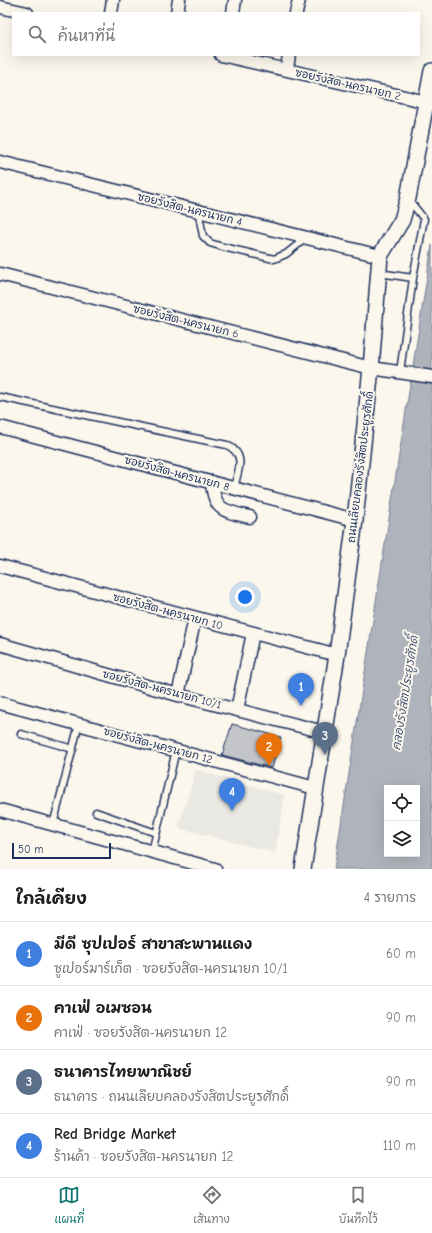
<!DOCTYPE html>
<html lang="th">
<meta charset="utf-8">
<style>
:root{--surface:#fff;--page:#f2f2f2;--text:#202124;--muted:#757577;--line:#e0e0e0;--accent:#0f766e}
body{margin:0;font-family:"Comic Neue","Playpen Sans Thai",sans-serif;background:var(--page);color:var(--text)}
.controls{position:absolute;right:12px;bottom:12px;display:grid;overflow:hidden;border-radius:0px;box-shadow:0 4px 16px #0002}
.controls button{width:36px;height:36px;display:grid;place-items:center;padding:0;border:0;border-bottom:1px solid var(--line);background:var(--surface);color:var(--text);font:20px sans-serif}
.scale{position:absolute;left:12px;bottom:10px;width:99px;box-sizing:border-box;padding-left:4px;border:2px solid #1b2f5e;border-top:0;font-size:11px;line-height:14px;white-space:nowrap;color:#1b2f5e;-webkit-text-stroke:3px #fbf7ec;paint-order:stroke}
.you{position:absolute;left:245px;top:597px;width:14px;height:14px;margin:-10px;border:3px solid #fff;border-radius:50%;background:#1a73e8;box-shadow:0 0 0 6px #1a73e833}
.badge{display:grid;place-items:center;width:26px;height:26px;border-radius:50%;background:var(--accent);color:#fff;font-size:13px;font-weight:700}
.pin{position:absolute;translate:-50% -33px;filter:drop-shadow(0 1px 2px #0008)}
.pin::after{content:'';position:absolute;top:21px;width:14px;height:12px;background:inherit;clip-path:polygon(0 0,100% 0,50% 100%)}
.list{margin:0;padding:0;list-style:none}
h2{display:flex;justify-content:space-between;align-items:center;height:52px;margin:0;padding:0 16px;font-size:17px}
h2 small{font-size:13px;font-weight:400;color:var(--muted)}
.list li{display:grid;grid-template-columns:26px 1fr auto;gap:12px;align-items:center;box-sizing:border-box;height:64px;padding:0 16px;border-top:1px solid var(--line)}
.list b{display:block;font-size:15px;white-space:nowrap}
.list p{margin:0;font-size:13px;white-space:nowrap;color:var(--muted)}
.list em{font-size:13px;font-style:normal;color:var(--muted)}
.icon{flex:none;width:22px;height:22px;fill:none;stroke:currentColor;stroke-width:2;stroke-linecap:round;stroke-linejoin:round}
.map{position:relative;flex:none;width:432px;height:869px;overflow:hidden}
.search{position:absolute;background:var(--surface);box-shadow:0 4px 16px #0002;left:12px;right:12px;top:12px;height:44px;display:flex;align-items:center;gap:10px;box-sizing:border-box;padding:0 14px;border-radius:0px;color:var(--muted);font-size:15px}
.sheet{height:308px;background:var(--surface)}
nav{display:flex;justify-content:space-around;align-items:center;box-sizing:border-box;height:56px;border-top:1px solid var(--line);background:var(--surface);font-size:11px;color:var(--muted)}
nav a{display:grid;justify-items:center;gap:2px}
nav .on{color:var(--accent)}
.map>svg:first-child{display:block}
</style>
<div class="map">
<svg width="432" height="869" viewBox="0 0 432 869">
<rect width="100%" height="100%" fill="#fbf7ec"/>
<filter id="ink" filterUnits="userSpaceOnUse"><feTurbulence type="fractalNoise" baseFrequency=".025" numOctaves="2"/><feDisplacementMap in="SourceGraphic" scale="8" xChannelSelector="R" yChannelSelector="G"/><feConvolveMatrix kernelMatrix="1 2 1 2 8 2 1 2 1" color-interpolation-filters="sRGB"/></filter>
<g filter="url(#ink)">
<path fill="#eae8e2" d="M196,770L285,795L275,853L178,828Z"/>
<path fill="#afb3bb" stroke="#747e96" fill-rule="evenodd" d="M432,245V869H334ZM387,788H417V854H387Z"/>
<path fill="#c3c5c9" stroke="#1b2f5e" d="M232,724L281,737L272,768L222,755Z"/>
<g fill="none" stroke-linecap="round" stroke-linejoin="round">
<defs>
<path id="service" d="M198,210L203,236L210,243L223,247L274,259L286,254L305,239
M379,273L413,278
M400,372L413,278L424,219L409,200
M0,397L227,445C247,455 238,470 234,488
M21,734L73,749
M96,812L156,833
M53,825L79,724
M152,852L176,750"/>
<path id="minor" d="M0,7L27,13
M111,13L113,0
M177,13L179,0
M233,13L235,0
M296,13L299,0
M221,55L427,102
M287,69L289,55
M0,162L380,256
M0,274L371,368L432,377
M0,427L355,520
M212,482C214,511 224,511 250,517
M0,566L337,655
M0,644L178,695L324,732
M178,695L195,618
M0,703L315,788
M237,710L253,633
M0,810L215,869"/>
<path id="tertiary" d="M303,869L337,655L355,520L371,368L380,256L402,220L408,198L432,71"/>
</defs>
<use href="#service" stroke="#1b2f5e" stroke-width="9"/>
<use href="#minor" stroke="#1b2f5e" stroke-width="15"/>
<use href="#tertiary" stroke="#1b2f5e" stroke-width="18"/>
<use href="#service" stroke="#fbf7ec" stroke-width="6"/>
<use href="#minor" stroke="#fbf7ec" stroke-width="12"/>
<use href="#tertiary" stroke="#fbf7ec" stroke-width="15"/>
</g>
</g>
<g text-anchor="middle" stroke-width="4" stroke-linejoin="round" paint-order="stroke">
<g font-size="11" fill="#1b2f5e" stroke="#fbf7ec">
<text transform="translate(348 84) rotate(13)" y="4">ซอยรังสิต-นครนายก 2</text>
<text transform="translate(190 209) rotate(14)" y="4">ซอยรังสิต-นครนายก 4</text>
<text transform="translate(186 321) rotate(14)" y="4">ซอยรังสิต-นครนายก 6</text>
<text transform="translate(360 467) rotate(-83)" y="4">ถนนเลียบคลองรังสิตประยูรศักดิ์</text>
<text transform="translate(177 473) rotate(15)" y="4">ซอยรังสิต-นครนายก 8</text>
<text transform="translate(168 611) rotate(15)" y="4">ซอยรังสิต-นครนายก 10</text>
<text transform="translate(162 689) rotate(15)" y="4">ซอยรังสิต-นครนายก 10/1</text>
<text transform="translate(158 745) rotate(15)" y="4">ซอยรังสิต-นครนายก 12</text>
</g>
<g font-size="12" font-style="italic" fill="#47577a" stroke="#fbf7ec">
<text transform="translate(405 693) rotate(-81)" y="4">คลองรังสิตประยูรศักดิ์</text>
</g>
</g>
</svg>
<div class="controls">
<button><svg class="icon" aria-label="locate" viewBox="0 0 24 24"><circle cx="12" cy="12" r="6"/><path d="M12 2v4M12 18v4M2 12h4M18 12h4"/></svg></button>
<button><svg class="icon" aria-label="layers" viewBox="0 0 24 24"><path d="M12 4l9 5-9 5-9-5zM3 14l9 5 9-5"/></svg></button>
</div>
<div class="scale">50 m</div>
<div class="you"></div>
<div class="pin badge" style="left:301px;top:706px;background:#3f7fe0">1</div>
<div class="pin badge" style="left:269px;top:766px;background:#e8710a">2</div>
<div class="pin badge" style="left:325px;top:755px;background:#5c6f8a">3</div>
<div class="pin badge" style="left:232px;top:811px;background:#3f7fe0">4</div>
<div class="search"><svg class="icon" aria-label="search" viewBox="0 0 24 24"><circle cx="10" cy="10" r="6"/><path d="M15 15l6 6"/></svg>ค้นหาที่นี่</div>
</div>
<section class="sheet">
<h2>ใกล้เคียง<small>4 รายการ</small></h2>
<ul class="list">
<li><span class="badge" style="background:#3f7fe0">1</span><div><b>มีดี ซุปเปอร์ สาขาสะพานแดง</b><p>ซูเปอร์มาร์เก็ต · ซอยรังสิต-นครนายก 10/1</p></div><em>60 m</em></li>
<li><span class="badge" style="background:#e8710a">2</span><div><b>คาเฟ่ อเมซอน</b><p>คาเฟ่ · ซอยรังสิต-นครนายก 12</p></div><em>90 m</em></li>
<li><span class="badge" style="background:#5c6f8a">3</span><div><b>ธนาคารไทยพาณิชย์</b><p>ธนาคาร · ถนนเลียบคลองรังสิตประยูรศักดิ์</p></div><em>90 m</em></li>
<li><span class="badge" style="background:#3f7fe0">4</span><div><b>Red Bridge Market</b><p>ร้านค้า · ซอยรังสิต-นครนายก 12</p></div><em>110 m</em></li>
</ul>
</section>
<nav>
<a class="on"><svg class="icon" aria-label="map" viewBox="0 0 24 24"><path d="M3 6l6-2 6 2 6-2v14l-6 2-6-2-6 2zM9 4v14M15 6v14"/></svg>แผนที่</a>
<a><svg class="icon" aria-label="directions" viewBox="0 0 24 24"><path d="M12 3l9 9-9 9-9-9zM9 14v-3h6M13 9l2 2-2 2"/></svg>เส้นทาง</a>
<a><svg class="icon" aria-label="saved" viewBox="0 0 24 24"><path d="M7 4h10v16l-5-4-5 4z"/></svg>บันทึกไว้</a>
</nav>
